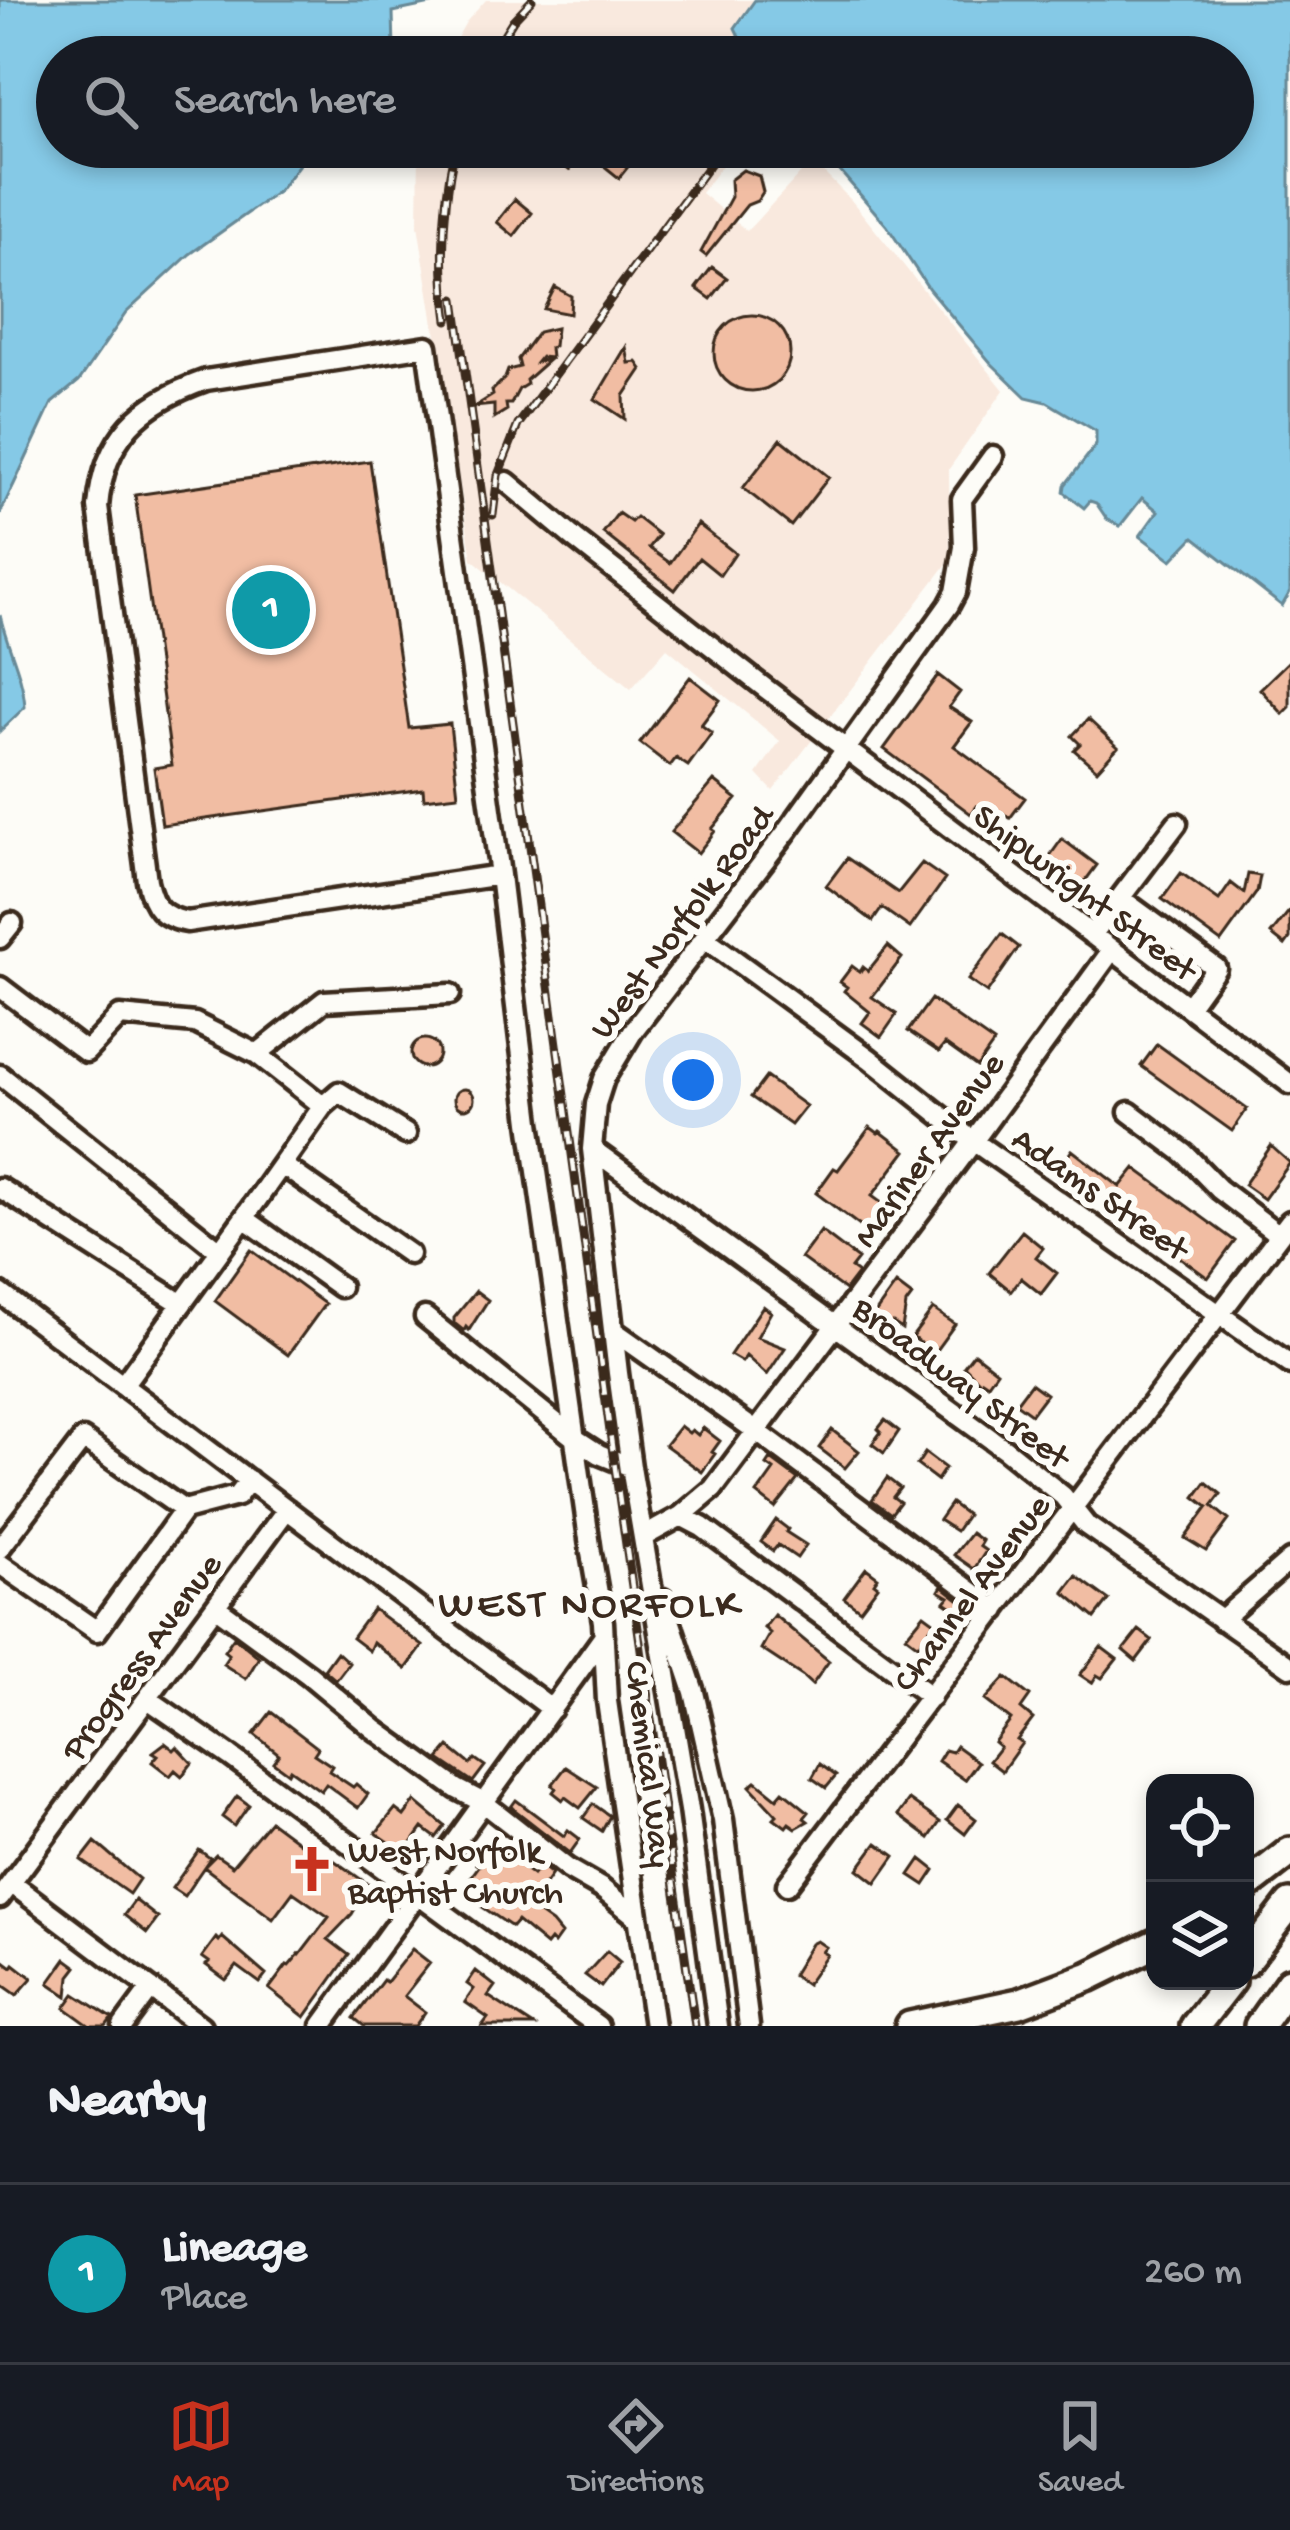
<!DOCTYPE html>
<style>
:root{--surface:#171b24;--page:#242831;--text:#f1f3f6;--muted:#9ea1a6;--line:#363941;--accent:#c8321e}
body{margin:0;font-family:"Gochi Hand",sans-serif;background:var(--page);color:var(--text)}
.controls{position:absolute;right:36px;bottom:36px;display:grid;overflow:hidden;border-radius:24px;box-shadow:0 6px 18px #0003}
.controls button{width:108px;height:108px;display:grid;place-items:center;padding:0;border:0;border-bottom:3px solid var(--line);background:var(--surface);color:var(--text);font:60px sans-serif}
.you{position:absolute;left:693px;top:1080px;width:42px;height:42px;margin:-30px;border:9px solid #fff;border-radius:50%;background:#1a73e8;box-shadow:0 0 0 18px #1a73e833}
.badge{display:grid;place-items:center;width:78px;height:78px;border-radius:50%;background:var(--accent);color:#fff;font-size:39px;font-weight:700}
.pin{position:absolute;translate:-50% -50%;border:6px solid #fff;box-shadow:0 3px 12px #0006}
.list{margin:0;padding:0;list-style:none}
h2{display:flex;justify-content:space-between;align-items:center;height:156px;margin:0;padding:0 48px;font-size:51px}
h2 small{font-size:39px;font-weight:400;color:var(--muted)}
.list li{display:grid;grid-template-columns:78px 1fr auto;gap:36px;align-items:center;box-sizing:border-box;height:180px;padding:0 48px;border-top:3px solid var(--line)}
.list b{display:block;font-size:45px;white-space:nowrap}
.list p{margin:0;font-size:39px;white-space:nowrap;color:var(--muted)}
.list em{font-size:39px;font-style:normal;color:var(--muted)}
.icon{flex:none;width:66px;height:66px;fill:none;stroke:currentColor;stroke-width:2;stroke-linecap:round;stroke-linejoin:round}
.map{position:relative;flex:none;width:1290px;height:2026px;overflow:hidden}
.search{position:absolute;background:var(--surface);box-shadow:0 6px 18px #0003;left:36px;right:36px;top:36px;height:132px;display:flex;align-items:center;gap:30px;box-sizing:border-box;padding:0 42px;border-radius:66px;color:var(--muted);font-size:45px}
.sheet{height:336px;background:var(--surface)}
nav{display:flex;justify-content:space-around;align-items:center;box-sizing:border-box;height:168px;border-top:3px solid var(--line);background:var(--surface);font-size:33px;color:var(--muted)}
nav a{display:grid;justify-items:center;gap:6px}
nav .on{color:var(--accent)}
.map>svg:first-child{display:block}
</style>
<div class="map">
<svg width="1290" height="2026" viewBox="0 0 1290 2026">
<rect width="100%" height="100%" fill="#fdfcf7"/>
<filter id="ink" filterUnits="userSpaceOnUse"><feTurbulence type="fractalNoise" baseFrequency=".00833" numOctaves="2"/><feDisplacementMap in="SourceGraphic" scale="24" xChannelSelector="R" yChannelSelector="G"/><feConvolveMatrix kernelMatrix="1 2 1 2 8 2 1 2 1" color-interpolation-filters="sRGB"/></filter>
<g filter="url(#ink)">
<path fill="#f9e9de" d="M486,0H832L804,57H446L466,22Z
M419,147H736L701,193L747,231L812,161L851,200L1004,390L949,469L950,560L773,791L757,774L780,741L667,648L631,689L472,559L418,225Z"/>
<path fill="#85c9e6" stroke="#678996" stroke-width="3" d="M0,0H450L393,12L394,50L388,57H57V147H312L279,191L190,254L126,313L79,381L52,403L0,514Z
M755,0H1290V592L1282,606L1194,537L1172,560L1140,536L1158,511L1142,498L1120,526L1107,519L1096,503L1090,501L1084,508L1064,492L1065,485L1096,445V431L1047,402L1026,397L991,363L929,289L887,226L839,170L835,155L830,149L823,147H1233V57H749L735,28Z
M0,615C7,647 23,674 25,707L0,731Z"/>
<path fill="#f1bda3" stroke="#3b2a1e" stroke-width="3" d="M591 48a11 11 0 1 1 22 0a11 11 0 1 1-22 0Z
M540,147H563L578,158L569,170Z
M581,147H633L624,158L631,163L619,178L593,157L587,165L578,158L583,149Z
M743,170L759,176L763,192L757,201L747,205L706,256L701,252L731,197L730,180Z
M515,199L532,213L514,236L497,222Z
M712,267L727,278L711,299L696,288Z
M555,287L571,296L570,314L544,309Z
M714 353a38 38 0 1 1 76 0a38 38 0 1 1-76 0Z
M556,328L554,346L550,348L551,358L541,357L537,362L551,358L526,380L527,384L519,389L511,404H506L507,410L494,418V405L474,407L493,395L492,391L505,378L508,370L520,367L518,359L538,332Z
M626,347L629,363L637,362L642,369L624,396L625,419L595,399Z
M781,439L829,477L791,526L743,488Z
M370,461L409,728L450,724L458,795L424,799L423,789L162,825L154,768L172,765L135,495Z
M618,513L631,522L636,517L659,535L649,548L670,563L698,524L735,553L720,575L699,558L675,590L603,533Z
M1290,660V707L1283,714L1260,689Z
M938,675L960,692L949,707L972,722L954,746L1025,798L1010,818L1001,812L996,820L977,806L971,814L884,749Z
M690,677L720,700L701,725L712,733L688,766L676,758L670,766L640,743Z
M1088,719L1118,747L1097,770L1074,750L1080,744L1072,736Z
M714,781L737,799L712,829L715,831L698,853L671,832Z
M1062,839L1097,865L1080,888L1051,867V863L1047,860Z
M847,858L898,893L922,863L945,879L910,928L882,908L873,921L826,886Z
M1181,873L1219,900L1231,883L1244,893L1248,874L1260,876L1257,892L1221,942L1162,899Z
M1290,910V938L1285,945L1271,934Z
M1002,934L1019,947L987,993L968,980Z
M888,946L902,958L872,997L897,1014L881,1037L862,1023L870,1012L844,991L847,987L840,982L852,966L860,972L863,967L868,971Z
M931,999L994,1043L977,1067L945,1044L939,1052L908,1031Z
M411 1053a14 14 0 1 1 28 0a14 14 0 1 1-28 0Z
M1157,1044L1247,1109L1232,1131L1141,1066Z
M766,1077L806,1106L791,1125L751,1097Z
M454 1099a10 10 0 1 1 20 0a10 10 0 1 1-20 0Z
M870,1127L878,1133L880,1131L906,1151L872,1196L886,1206L868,1232L816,1193L834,1168L838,1170Z
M1271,1146L1290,1163L1264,1199L1244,1185Z
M1072,1150L1120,1187L1135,1168L1235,1241L1208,1278L1059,1169Z
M821,1231L858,1259L851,1268L858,1273L845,1290L801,1258Z
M1022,1231L1043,1248L1036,1257L1057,1273L1041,1294L1021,1278L1011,1291L989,1273Z
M251,1250L325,1304L288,1355L215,1301Z
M896,1284L912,1296L906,1304L902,1329L893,1323L891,1326L873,1316Z
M476,1291L488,1300L469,1330L466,1327L464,1331L454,1323V1318Z
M763,1306L771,1312L757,1337L785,1348L767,1375L746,1356L742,1362L730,1355Z
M933,1309L955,1324L934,1353L912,1337Z
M974,1353L997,1371L988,1384L982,1380L981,1383L964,1366Z
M1031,1383L1046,1394L1031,1414L1016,1403Z
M885,1420L899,1431L884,1453L872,1444L881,1432L878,1429Z
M680,1426L689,1433L692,1430L698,1435L703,1428L720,1441L712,1452L715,1454L702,1472L665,1445Z
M832,1430L859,1451L845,1468L819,1448Z
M925,1453L945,1468L937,1480L917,1465Z
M771,1459L798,1479L775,1508L757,1494L774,1470L767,1465Z
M887,1478L900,1488L893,1497L900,1502L891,1514L872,1500Z
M1206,1482L1221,1494L1212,1506L1229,1520L1206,1551L1185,1538L1208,1507L1195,1497Z
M951,1503L967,1515L956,1531L939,1520Z
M776,1520L788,1529L786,1532L806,1545L797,1558L778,1545L773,1551L761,1542Z
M971,1533L982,1541L979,1546L986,1551L974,1569L954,1555Z
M866,1568L878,1577L874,1583L878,1586L860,1610L844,1598Z
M1076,1576L1109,1600L1095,1618L1064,1592Z
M942,1586L968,1606L962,1614L945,1602L949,1597L939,1591Z
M373,1609L423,1646L406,1669L373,1642L369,1651L352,1638Z
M924,1614L935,1622L918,1645L906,1636Z
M774,1615L829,1661L812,1685L802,1676L761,1649L770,1633L764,1628Z
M1139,1630L1152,1640L1136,1661L1123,1650Z
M234,1637L259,1657L246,1679L223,1664L229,1655L224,1651Z
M1101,1647L1117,1659L1102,1678L1097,1675L1092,1683L1080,1675Z
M337,1652L349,1663L336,1680L324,1670Z
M1006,1677L1030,1696L1021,1709L1033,1719L1017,1740L1022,1743L1002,1771L989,1761L1000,1747L994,1742L1011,1720L985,1700Z
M271,1712L318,1748L314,1754L332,1766L329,1771L353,1787L356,1784L368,1794L358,1808L326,1784L321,1791L290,1769L288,1773L273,1762L279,1754L254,1734Z
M165,1743L174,1750L177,1747L192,1763L182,1776L175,1770L170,1776L152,1762L158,1755L153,1752Z
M956,1746L978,1762L965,1780L938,1761L945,1750L952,1752Z
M449,1747L470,1764L475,1759L485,1766L473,1782L439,1759Z
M820,1764L836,1776L826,1788L812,1778Z
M566,1767L597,1787L580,1808L565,1797L563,1800L553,1792L556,1788L552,1785Z
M756,1781L777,1798L783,1791L809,1812L804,1818L808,1821L796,1828L789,1823L786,1827L774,1818L777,1815L750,1786Z
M237,1796L249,1805L234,1826L222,1817Z
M516,1800L564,1836L568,1830L580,1839L570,1853L511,1807Z
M909,1800L940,1822L929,1838L898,1815Z
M415,1801L445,1826L436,1838L423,1828L405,1853L376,1833L395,1809L404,1816Z
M593,1804L610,1816L602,1831L583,1818Z
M958,1805L976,1819L965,1834L947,1820Z
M270,1821L324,1861L328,1856L369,1885L352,1914L328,1939L349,1955L305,2017L269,1989L287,1965L289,1966L299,1954L300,1955L329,1917L293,1892L273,1919L204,1867L216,1855L232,1866Z
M495,1840L507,1849L504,1853L533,1875L540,1865L552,1874L529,1907L552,1923L561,1934L554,1944L550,1940L546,1945L517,1921L512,1927L460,1892L479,1866L476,1864Z
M95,1842L139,1879L129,1894L81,1860Z
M877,1843L895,1856L876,1883L858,1869Z
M199,1850L210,1858L184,1896L172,1888Z
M921,1859L935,1870L925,1885L910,1875Z
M135,1900L158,1918L147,1933L124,1915Z
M222,1937L266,1975L260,1983L237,1966L226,1980L206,1965L209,1962L202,1957L216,1938L219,1941Z
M817,1941L826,1947L822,1952L827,1955L806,1985L792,1975L811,1944Z
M412,1949L430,1963L404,1996L425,2012L415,2026H364L354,2018L383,1980L386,1982Z
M607,1951L620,1962L601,1987L585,1975Z
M0,1958L12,1967L14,1964L32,1978L17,1995L0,1983Z
M66,1959L77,1967L70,1976L68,1996L49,1983Z
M476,1971L495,1986L488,1996L534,2026H482L488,2018L465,2002L474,1989L467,1984Z
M75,1994L112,2018L106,2026H90L65,2008Z"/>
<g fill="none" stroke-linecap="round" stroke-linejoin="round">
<defs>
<path id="minor" d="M507,482L575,539L765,688L1290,1084
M500,875L187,922C161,917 153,907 147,881L98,507C104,436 141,403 206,380L427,346L500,875L530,1122L591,1553L603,1622L607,1701L654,2026
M1120,898L1216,968L1188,1007
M1092,935L1177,823
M0,938L12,923
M706,939L870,1059L973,1141L1290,1364
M0,987L86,1052L120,1016L195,1023L257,1054L323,1106L244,1218
M257,1054L324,1001L450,994
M0,1075L220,1251
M323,1106L339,1092L406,1134
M1129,1112L1185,1154L1219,1189L1279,1235
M592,1149L1006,1450L1063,1496L1086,1525L1290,1667
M282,1165L409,1254
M0,1188L182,1304
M0,1293L552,1709
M425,1317L576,1439L599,1454L631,1467
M614,1331L756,1431L996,1610
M123,1385L244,1218L340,1287
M681,1516L702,1527L931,1697
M643,1537L681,1516L713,1489L966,1151L1112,950
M0,1548L83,1439L184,1510
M0,1564L97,1631L184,1510L237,1496L249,1480
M663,1599L694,1692L723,1820L749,2026
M216,1607L309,1675L374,1729L457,1789L484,1803L568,1869L601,1888L638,1918
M1221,1620L1290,1560
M148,1699L230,1756L598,2026
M11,1883L201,2026
M787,1885L1290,1221
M0,1898L287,1509
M123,2026L151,1988
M322,2026L604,1636
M718,2026L689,1810L631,1467L618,1373L592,1149L596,1104L604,1079L633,1031L788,830L949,605L956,592L964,547L962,499L993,456"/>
<path id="highway" d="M1245,1887L1290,1852
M1245,1962L1290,1904
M910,2026L1019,2003L1088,1977L1155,1944
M1195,2026L1230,1981
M1259,2026L1290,1982"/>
</defs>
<use href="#minor" stroke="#3b2a1e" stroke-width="27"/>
<use href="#highway" stroke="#3b2a1e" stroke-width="36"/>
<use href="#minor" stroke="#fdfcf7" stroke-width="18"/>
<use href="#highway" stroke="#fdfcf7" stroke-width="27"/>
<defs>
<path id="rail" d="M490,57L513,20L532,0
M455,299L614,1461L695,2026
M448,320C440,263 443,203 455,147
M493,515L498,475L518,425L713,160"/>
</defs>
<use href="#rail" stroke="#3b2a1e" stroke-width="9"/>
<use href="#rail" stroke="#fdfcf7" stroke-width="4.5" stroke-dasharray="14" stroke-linecap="butt"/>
</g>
</g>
<defs>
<symbol id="church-bare" viewBox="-9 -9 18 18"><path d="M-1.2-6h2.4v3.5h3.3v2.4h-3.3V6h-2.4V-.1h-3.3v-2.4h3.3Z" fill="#c8321e" stroke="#fdfcf7" stroke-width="2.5" paint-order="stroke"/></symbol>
</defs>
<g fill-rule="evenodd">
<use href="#church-bare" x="279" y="1836" width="66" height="66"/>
</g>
<g text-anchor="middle" stroke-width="12" stroke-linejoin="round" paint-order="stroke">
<g font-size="36" fill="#3b2a1e" stroke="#fdfcf7">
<text transform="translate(1087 890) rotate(37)" y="13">Shipwright Street</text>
<text transform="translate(679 920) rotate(-53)" y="13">West Norfolk Road</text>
<text transform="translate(926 1148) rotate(-54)" y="13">Mariner Avenue</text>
<text transform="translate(1102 1191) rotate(35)" y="13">Adams Street</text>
<text transform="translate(963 1380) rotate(37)" y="13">Broadway Street</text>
<text transform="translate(969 1591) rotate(-53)" y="13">Channel Avenue</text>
<text transform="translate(139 1655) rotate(-54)" y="13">Progress Avenue</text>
<text transform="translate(652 1764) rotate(83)" y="13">Chemical Way</text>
</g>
<g font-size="36" fill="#3b2a1e" stroke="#fdfcf7" text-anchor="start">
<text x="348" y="1861">West Norfolk<tspan x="348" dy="41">Baptist Church</tspan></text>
</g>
<g font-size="42" letter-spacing="3" fill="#3b2a1e" stroke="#fdfcf7">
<text x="590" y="1615">WEST NORFOLK</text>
</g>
</g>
</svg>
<div class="controls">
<button><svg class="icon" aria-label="locate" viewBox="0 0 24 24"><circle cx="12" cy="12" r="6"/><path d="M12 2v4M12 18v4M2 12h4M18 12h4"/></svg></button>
<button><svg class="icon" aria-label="layers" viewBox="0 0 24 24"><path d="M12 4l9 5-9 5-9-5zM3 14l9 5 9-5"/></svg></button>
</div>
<div class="you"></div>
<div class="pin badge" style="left:271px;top:610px;background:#0f9aa8">1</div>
<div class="search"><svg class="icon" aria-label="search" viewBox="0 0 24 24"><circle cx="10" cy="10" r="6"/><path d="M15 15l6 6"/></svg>Search here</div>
</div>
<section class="sheet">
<h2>Nearby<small></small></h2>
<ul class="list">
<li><span class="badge" style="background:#0f9aa8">1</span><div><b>Lineage</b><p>Place</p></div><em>260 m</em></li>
</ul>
</section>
<nav>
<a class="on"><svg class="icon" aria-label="map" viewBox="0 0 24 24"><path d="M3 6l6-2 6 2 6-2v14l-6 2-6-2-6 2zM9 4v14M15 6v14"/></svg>Map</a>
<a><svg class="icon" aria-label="directions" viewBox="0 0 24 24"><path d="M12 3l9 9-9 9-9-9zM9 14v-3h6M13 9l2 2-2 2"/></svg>Directions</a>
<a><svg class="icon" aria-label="saved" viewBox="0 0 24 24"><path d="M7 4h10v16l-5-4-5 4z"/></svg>Saved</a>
</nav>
